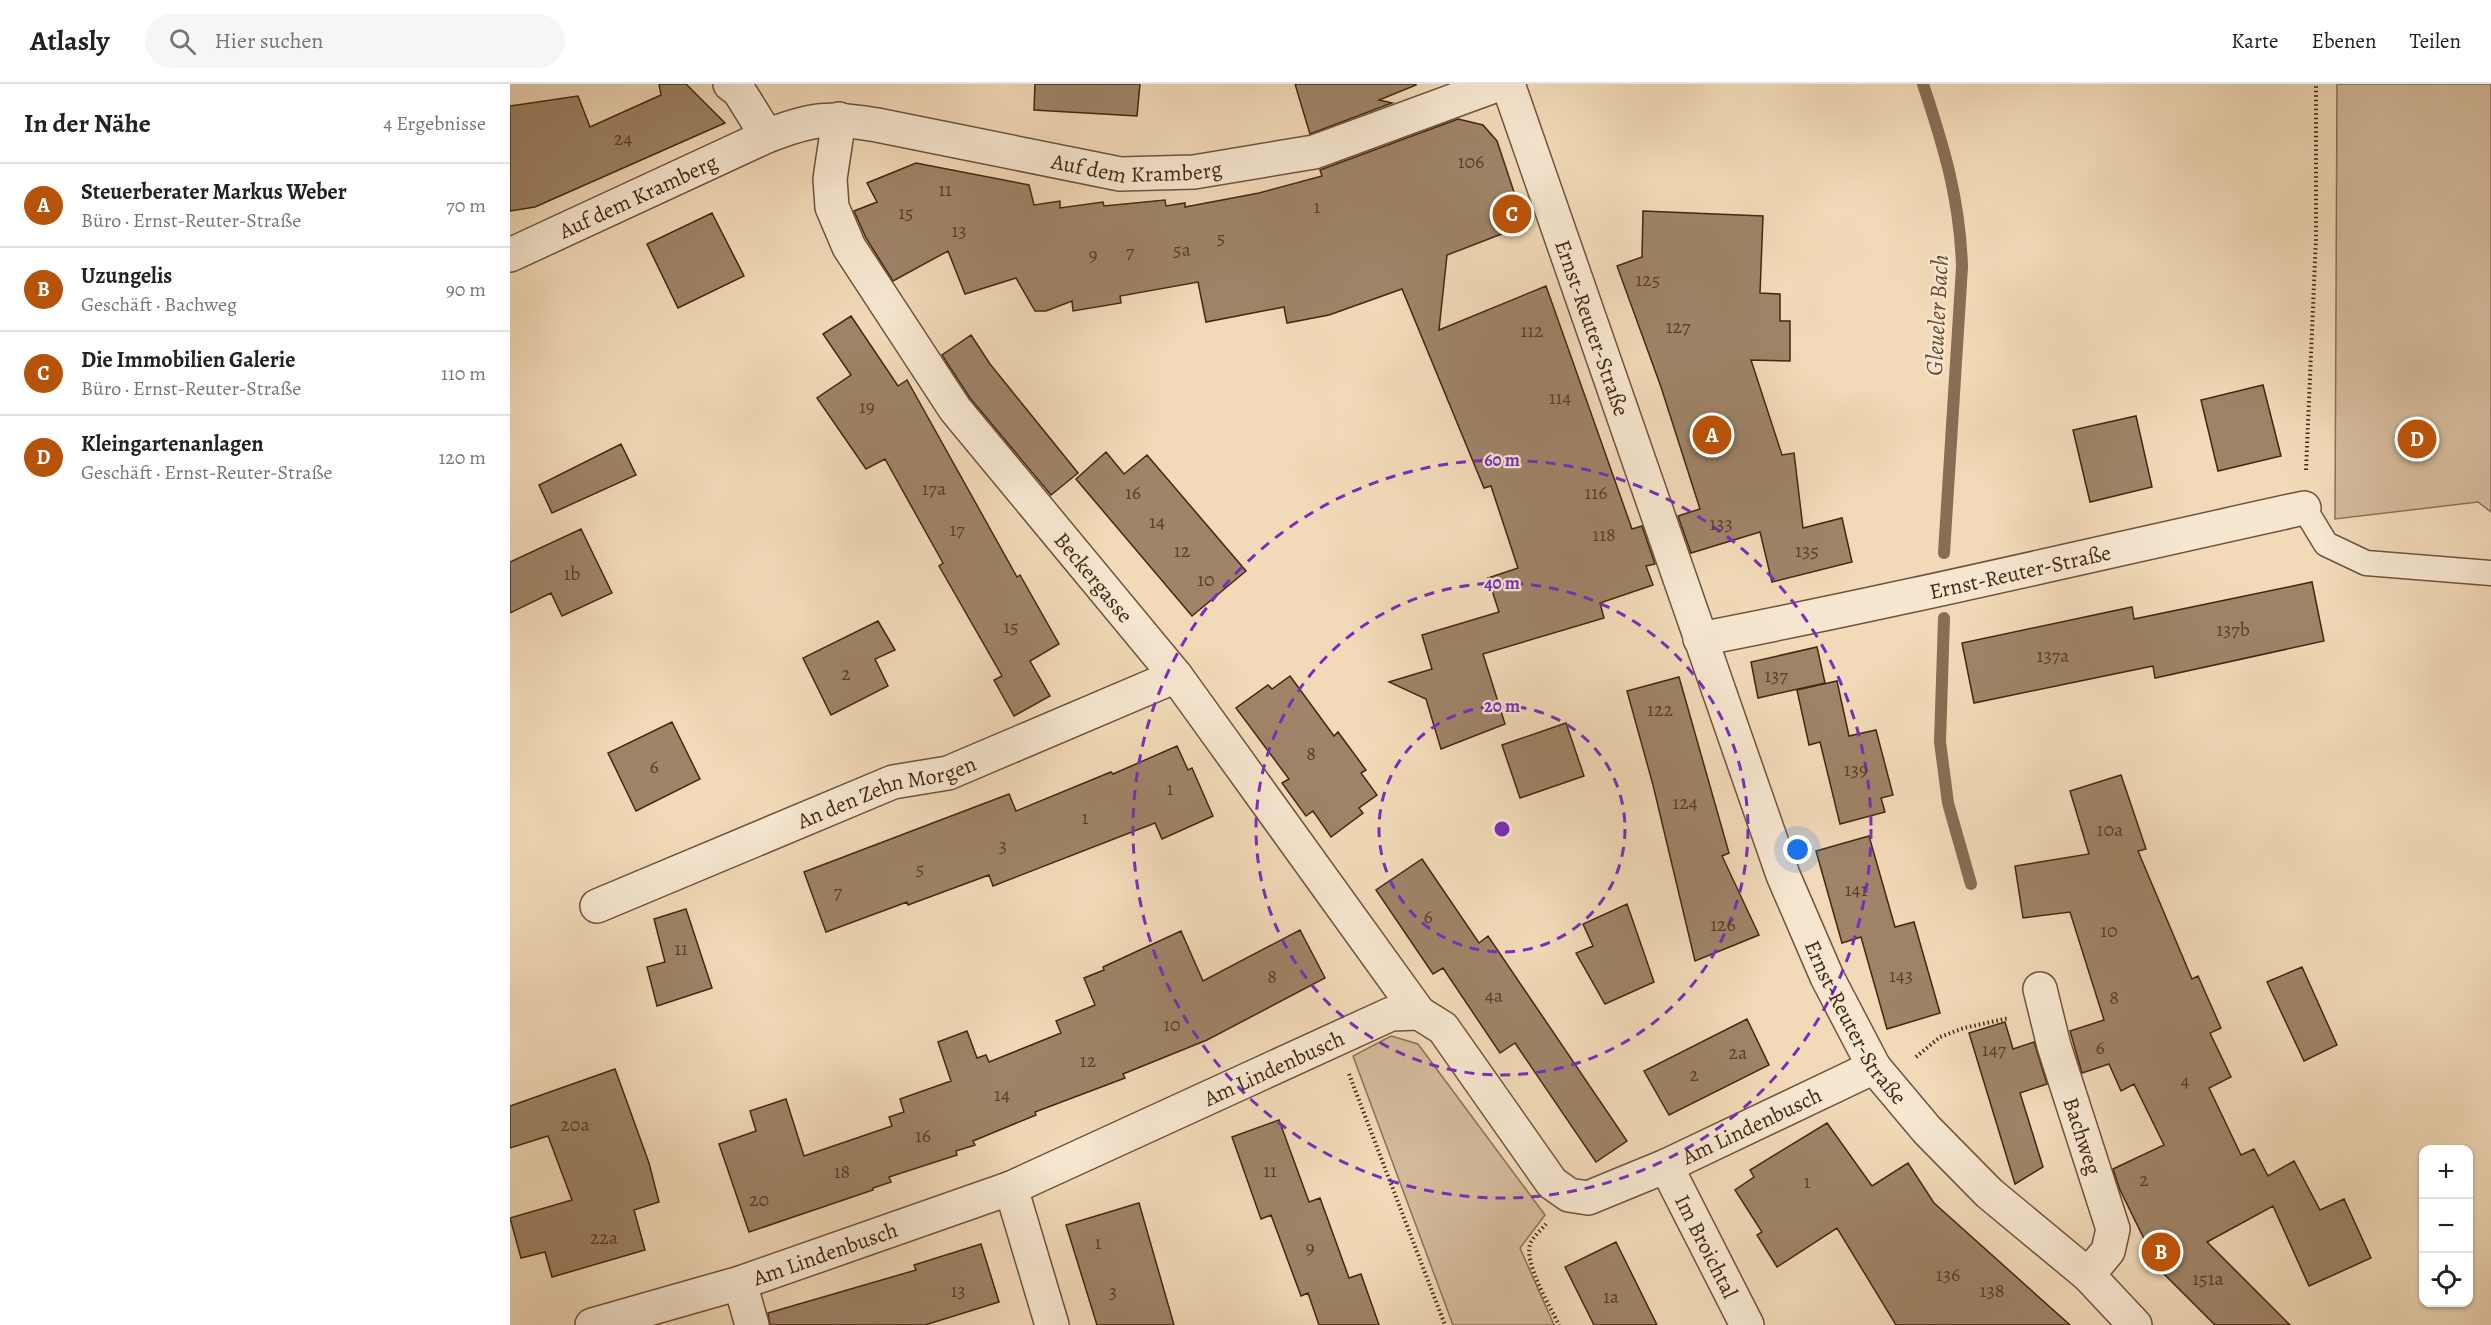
<!DOCTYPE html>
<html lang="de">
<meta charset="utf-8">
<style>
:root{--surface:#fff;--page:#f6f6f6;--text:#222;--muted:#767676;--line:#e0e0e0;--accent:#b45309}
body{margin:0;font-family:Alegreya,serif;background:var(--page);color:var(--text)}
.controls{position:absolute;right:18px;bottom:18px;display:grid;overflow:hidden;border-radius:12px;box-shadow:0 2px 4px #0004}
.controls button{width:54px;height:54px;display:grid;place-items:center;padding:0;border:0;border-bottom:2px solid var(--line);background:var(--surface);color:var(--text);font:30px sans-serif}
.you{position:absolute;left:1288px;top:766px;width:21px;height:21px;margin:-15px;border:4px solid #fff;border-radius:50%;background:#1a73e8;box-shadow:0 0 0 9px #1a73e833}
.badge{display:grid;place-items:center;width:39px;height:39px;border-radius:50%;background:var(--accent);color:#fff;font-size:20px;font-weight:700}
.pin{position:absolute;translate:-50% -50%;border:3px solid #fff;box-shadow:0 2px 6px #0006}
.list{margin:0;padding:0;list-style:none}
h2{display:flex;justify-content:space-between;align-items:center;height:78px;margin:0;padding:0 24px;font-size:26px}
h2 small{font-size:20px;font-weight:400;color:var(--muted)}
.list li{display:grid;grid-template-columns:39px 1fr auto;gap:18px;align-items:center;box-sizing:border-box;height:84px;padding:0 24px;border-top:2px solid var(--line)}
.list b{display:block;font-size:22px;white-space:nowrap}
.list p{margin:0;font-size:20px;white-space:nowrap;color:var(--muted)}
.list em{font-size:20px;font-style:normal;color:var(--muted)}
.icon{flex:none;width:33px;height:33px;fill:none;stroke:currentColor;stroke-width:2;stroke-linecap:round;stroke-linejoin:round}
.map{position:relative;flex:none;width:1981px;height:1241px;overflow:hidden}
header{display:flex;align-items:center;gap:36px;box-sizing:border-box;height:84px;padding:0 30px;background:var(--surface);border-bottom:2px solid var(--line)}
header strong{font-size:28px}
nav{display:flex;gap:33px;margin-inline-start:auto;font-size:21px}
.search{width:420px;height:54px;background:var(--page);display:flex;align-items:center;gap:15px;box-sizing:border-box;padding:0 21px;border-radius:33px;color:var(--muted);font-size:22px}
main{display:flex}
aside{flex:1;background:var(--surface)}
.map>svg:first-child{display:block}
</style>
<header>
<strong>Atlasly</strong>
<div class="search"><svg class="icon" aria-label="search" viewBox="0 0 24 24"><circle cx="10" cy="10" r="6"/><path d="M15 15l6 6"/></svg>Hier suchen</div>
<nav><a>Karte</a><a>Ebenen</a><a>Teilen</a></nav>
</header>
<main>
<aside>
<h2>In der Nähe<small>4 Ergebnisse</small></h2>
<ul class="list">
<li><span class="badge">A</span><div><b>Steuerberater Markus Weber</b><p>Büro · Ernst-Reuter-Straße</p></div><em>70 m</em></li>
<li><span class="badge">B</span><div><b>Uzungelis</b><p>Geschäft · Bachweg</p></div><em>90 m</em></li>
<li><span class="badge">C</span><div><b>Die Immobilien Galerie</b><p>Büro · Ernst-Reuter-Straße</p></div><em>110 m</em></li>
<li><span class="badge">D</span><div><b>Kleingartenanlagen</b><p>Geschäft · Ernst-Reuter-Straße</p></div><em>120 m</em></li>
</ul>
</aside>
<div class="map">
<svg width="1981" height="1241" viewBox="0 0 1981 1241">
<rect width="100%" height="100%" fill="#f2dab8"/>
<filter id="stains"><feTurbulence type="fractalNoise" baseFrequency=".00333" numOctaves="4"/><feColorMatrix values="0 0 0 0 .2 0 0 0 0 .09 0 0 0 0 .02 0 0 0 .5 -.17"/></filter>
<radialGradient id="worn" r=".72"><stop offset=".6" stop-color="#630" stop-opacity="0"/><stop offset="1" stop-color="#630" stop-opacity=".3"/></radialGradient>
<path fill="#d5bb9c" stroke="#8d7057" stroke-width="1.5" d="M1827,0H1981V428L1968,418L1825,435Z
M881,952L908,960L1035,1131L1010,1164L1044,1241H943L843,972Z"/>
<g fill="none" stroke-linecap="round" stroke-linejoin="round">
<path stroke="#896d54" stroke-width="12" d="M1413,0C1434,63 1450,116 1452,183L1434,469
M1434,534L1430,658L1438,719L1461,800"/>
</g>
<path fill="#9f8468" stroke="#452612" stroke-width="1.5" d="M149,0H176L215,39L25,123L0,127V22L68,12L80,43L151,11Z
M525,0H630L627,32L524,26Z
M785,0H906V1L869,16L882,19L800,50Z
M948,35L973,41L987,57L1015,141L937,171L929,246L1036,202L1122,445L1132,442L1145,480L1136,482L1143,501L1090,519L1094,534L973,570L995,640L931,665L916,615L879,598L922,585L912,551L989,528L978,494L1008,484L981,402L974,404L892,205L819,231L777,239L774,223L696,238L688,198L610,212L611,219L563,227L562,217L536,227H525L506,194L455,210L438,167L383,197L356,154L344,127L367,118L357,99L406,79L519,101L524,121L550,117V124L593,118L594,122L655,116L656,122L675,119V123L749,109L812,92L810,86Z
M1133,127L1253,132L1250,209L1270,210V237H1280V277L1241,276L1272,371L1284,369L1293,444L1332,434L1342,478L1262,498L1250,448L1181,469L1168,432L1190,425L1151,303L1107,182L1132,173Z
M202,129L234,192L168,224L137,160Z
M341,232L388,302L397,296L507,493L510,491L549,560L520,577L540,612L504,632L484,596L492,592L429,482L433,479L375,375L356,385L307,314L341,291L313,250Z
M461,251L480,280L568,389L541,411L460,314L432,271Z
M1753,301L1771,372L1708,387L1691,316Z
M1626,332L1642,403L1580,418L1563,346Z
M111,360L126,391L42,429L29,401Z
M596,368L614,390L637,371L736,487L682,532L566,395Z
M71,445L102,509L52,532L41,509L0,529V478Z
M1802,498L1814,557L1645,594L1643,582L1464,619L1452,559L1622,523L1624,535Z
M368,537L385,566L365,575L378,602L321,631L293,574Z
M1307,563L1315,599L1248,614L1241,578Z
M780,592L824,652L828,648L856,686L851,689L867,711L849,724L853,729L821,753L803,727L796,732L772,699L779,695L726,624L758,601L762,605Z
M1169,593L1219,769L1212,772L1249,851L1185,877L1143,701L1117,607Z
M1327,597L1339,652L1366,646L1383,711L1371,714L1375,728L1330,740L1310,658L1299,661L1287,606Z
M162,638L190,695L126,727L98,669Z
M1056,639L1074,692L1010,714L992,661Z
M667,662L678,686L682,684L703,732L652,755L645,739L483,802L479,791L398,821L397,818L316,848L294,788L499,710L506,727L601,688L603,690Z
M1611,691L1636,765L1628,767L1682,895L1688,892L1711,944L1700,949L1721,993L1699,1004L1731,1071L1744,1065L1758,1092L1784,1077L1810,1126L1834,1115L1861,1174L1799,1202L1763,1122L1697,1158L1780,1241H1705L1649,1185L1610,1106L1603,1085L1654,1061L1624,1000L1611,1007L1599,980L1572,989L1560,947L1594,936L1560,828L1513,834L1505,782L1579,770L1560,707Z
M1359,752L1385,843L1404,838L1430,929L1377,945L1351,853L1332,859L1306,767Z
M912,775L969,859L978,852L1117,1057L1086,1078L1005,959L990,969L933,884L923,890L866,806Z
M1117,820L1144,898L1095,920L1066,869L1083,862L1073,840Z
M176,825L202,904L147,922L137,883L155,878L144,835Z
M790,846L815,894L697,956L613,990L615,994L525,1028L526,1031L463,1057L465,1061L446,1067L447,1071L379,1093L381,1098L363,1104V1106L239,1148L209,1060L246,1047L240,1027L276,1015L294,1072L382,1042L379,1033L394,1028L390,1015L441,997L428,958L457,947L467,974L476,971L479,978L551,949L546,937L585,921L574,894L594,886L593,883L671,847L693,897Z
M1792,883L1827,961L1794,977L1757,898Z
M1237,935L1259,981L1159,1031L1134,987Z
M1495,938L1503,965L1524,958L1537,1000L1510,1009L1533,1083L1505,1100L1459,949Z
M105,985L139,1079L149,1118L124,1126L135,1166L42,1193L35,1168L11,1174L0,1134L62,1116L38,1052L0,1064V1022Z
M769,1036L799,1118L810,1114L839,1194L851,1190L869,1241H809L798,1209L791,1212L761,1131L751,1135L722,1053Z
M1317,1039L1362,1102L1398,1079L1424,1119L1560,1241H1386L1327,1144L1267,1183L1247,1151L1252,1148L1225,1106L1244,1093L1240,1086Z
M629,1119L664,1241H587L556,1141Z
M1106,1158L1147,1241H1084L1055,1183Z
M471,1160L489,1218L415,1241H260L258,1229L406,1186L404,1181Z"/>
<g fill="none" stroke-linecap="round" stroke-linejoin="round">
<defs>
<path id="service" d="M1794,424L1816,460L1856,479L1981,489"/>
<g id="minor">
<path d="M220,0L229,7L257,52"/>
<path id="s1" d="M329,35L320,95L322,123L339,163L445,325L666,592L909,929"/>
<path id="s2" d="M0,171L257,52C303,34 318,33 367,41L610,90L684,88L804,68L989,0"/>
<path id="s3" d="M1190,555C1392,516 1593,468 1794,424"/>
<path id="s4" d="M87,822L383,698L438,689L666,592"/>
<path id="s5" d="M1530,905L1544,962L1603,1145L1598,1167L1578,1191"/>
<path id="s6" d="M1156,1082L1237,1241"/>
<path d="M501,1104L542,1241"/>
<path d="M230,1199L242,1241"/>
<path id="s7" d="M82,1241L230,1199L501,1104L881,930L909,929L933,944L1042,1099L1059,1111L1078,1114L1156,1082L1364,983"/>
</g>
<g id="tertiary">
<path id="s8" d="M998,0L1273,791L1317,893L1364,983L1417,1046L1479,1109L1578,1191L1625,1241"/>
</g>
</defs>
<use href="#service" stroke="#70533c" stroke-width="27"/>
<use href="#minor" stroke="#70533c" stroke-width="36"/>
<use href="#tertiary" stroke="#70533c" stroke-width="36"/>
<path stroke="#452612" stroke-width="4" stroke-dasharray="1.5 3" stroke-linecap="butt" d="M1796,386L1806,154V0
M1406,973L1430,953L1454,944L1499,934
M839,990L935,1241
M1036,1140C1032,1145 1025,1151 1021,1158C1012,1177 1040,1222 1049,1241"/>
<use href="#service" stroke="#f7e7d1" stroke-width="24"/>
<use href="#minor" stroke="#f7e7d1" stroke-width="33"/>
<use href="#tertiary" stroke="#f7e7d1" stroke-width="33"/>
</g>
<g fill="none" stroke="#7b2cbf" stroke-width="3" stroke-dasharray="10 8">
<circle cx="992" cy="745" r="123"/>
<circle cx="992" cy="745" r="246"/>
<circle cx="992" cy="745" r="369"/>
</g>
<g text-anchor="middle" stroke-width="4.5" stroke-linejoin="round" paint-order="stroke">
<g font-size="20" fill="#5c3e28">
<text x="113" y="61">24</text>
<text x="961" y="84">106</text>
<text x="435" y="112">11</text>
<text x="807" y="129">1</text>
<text x="396" y="135">15</text>
<text x="449" y="153">13</text>
<text x="711" y="160">5</text>
<text x="672" y="172">5a</text>
<text x="620" y="174">7</text>
<text x="583" y="177">9</text>
<text x="1138" y="202">125</text>
<text x="1168" y="249">127</text>
<text x="1022" y="253">112</text>
<text x="1050" y="320">114</text>
<text x="357" y="329">19</text>
<text x="424" y="411">17a</text>
<text x="623" y="415">16</text>
<text x="1086" y="415">116</text>
<text x="647" y="444">14</text>
<text x="1211" y="446">133</text>
<text x="447" y="452">17</text>
<text x="1094" y="457">118</text>
<text x="672" y="473">12</text>
<text x="1297" y="473">135</text>
<text x="62" y="496">1b</text>
<text x="696" y="502">10</text>
<text x="501" y="549">15</text>
<text x="1723" y="552">137b</text>
<text x="1543" y="578">137a</text>
<text x="336" y="596">2</text>
<text x="1266" y="598">137</text>
<text x="1150" y="632">122</text>
<text x="801" y="676">8</text>
<text x="144" y="689">6</text>
<text x="1346" y="692">139</text>
<text x="660" y="711">1</text>
<text x="1175" y="725">124</text>
<text x="575" y="740">1</text>
<text x="1600" y="752">10a</text>
<text x="493" y="768">3</text>
<text x="410" y="791">5</text>
<text x="1346" y="812">141</text>
<text x="328" y="814">7</text>
<text x="918" y="839">6</text>
<text x="1213" y="847">126</text>
<text x="1599" y="853">10</text>
<text x="171" y="871">11</text>
<text x="1391" y="898">143</text>
<text x="762" y="899">8</text>
<text x="984" y="918">4a</text>
<text x="1604" y="920">8</text>
<text x="662" y="947">10</text>
<text x="1590" y="970">6</text>
<text x="1484" y="972">147</text>
<text x="1228" y="975">2a</text>
<text x="578" y="983">12</text>
<text x="1184" y="997">2</text>
<text x="1675" y="1003">4</text>
<text x="492" y="1017">14</text>
<text x="65" y="1047">20a</text>
<text x="413" y="1058">16</text>
<text x="760" y="1093">11</text>
<text x="332" y="1094">18</text>
<text x="1634" y="1102">2</text>
<text x="1297" y="1104">1</text>
<text x="249" y="1122">20</text>
<text x="94" y="1160">22a</text>
<text x="588" y="1165">1</text>
<text x="800" y="1170">9</text>
<text x="1438" y="1197">136</text>
<text x="1698" y="1201">151a</text>
<text x="448" y="1213">13</text>
<text x="1482" y="1213">138</text>
<text x="603" y="1214">3</text>
<text x="1101" y="1219">1a</text>
</g>
<g font-size="22" fill="#452612" stroke="#f7e7d1">
<text dy="8" stroke="none"><textPath href="#s2" startOffset="660">Auf dem Kramberg</textPath></text>
<text dy="8" stroke="none"><textPath href="#s2" startOffset="141">Auf dem Kramberg</textPath></text>
<text dy="8" stroke="none"><textPath href="#s8" startOffset="258">Ernst-Reuter-Straße</textPath></text>
<text dy="8" stroke="none"><textPath href="#s3" startOffset="327">Ernst-Reuter-Straße</textPath></text>
<text dy="8" stroke="none"><textPath href="#s1" startOffset="544">Beckergasse</textPath></text>
<text dy="8" stroke="none"><textPath href="#s4" startOffset="312">An den Zehn Morgen</textPath></text>
<text dy="8" stroke="none"><textPath href="#s8" startOffset="1002">Ernst-Reuter-Straße</textPath></text>
<text dy="8" stroke="none"><textPath href="#s7" startOffset="730">Am Lindenbusch</textPath></text>
<text dy="8" stroke="none"><textPath href="#s7" startOffset="1324">Am Lindenbusch</textPath></text>
<text dy="8" stroke="none"><textPath href="#s5" startOffset="153">Bachweg</textPath></text>
<text dy="8" stroke="none"><textPath href="#s6" startOffset="90">Im Broichtal</textPath></text>
<text dy="8" stroke="none"><textPath href="#s7" startOffset="244">Am Lindenbusch</textPath></text>
</g>
<g font-size="24" font-style="italic" fill="#674a33" stroke="#f7e7d1">
<text transform="translate(1427 231) rotate(-87)" y="8">Gleueler Bach</text>
</g>
</g>
<circle cx="992" cy="745" r="9" fill="#7b2cbf" stroke="#f7e7d1" stroke-width="3"/>
<g font-size="18" text-anchor="middle" font-weight="bold" fill="#7b2cbf" stroke="#f7e7d1" stroke-width="4.5" stroke-linejoin="round" paint-order="stroke">
<text x="992" y="382">60 m</text>
<text x="992" y="505">40 m</text>
<text x="992" y="628">20 m</text>
</g>
<rect width="100%" height="100%" filter="url(#stains)"/>
<rect width="100%" height="100%" fill="url(#worn)"/>
</svg>
<div class="controls">
<button>+</button>
<button>−</button>
<button><svg class="icon" aria-label="locate" viewBox="0 0 24 24"><circle cx="12" cy="12" r="6"/><path d="M12 2v4M12 18v4M2 12h4M18 12h4"/></svg></button>
</div>
<div class="you"></div>
<div class="pin badge" style="left:1202px;top:351px">A</div>
<div class="pin badge" style="left:1651px;top:1168px">B</div>
<div class="pin badge" style="left:1002px;top:130px">C</div>
<div class="pin badge" style="left:1907px;top:355px">D</div>
</div>
</main>
